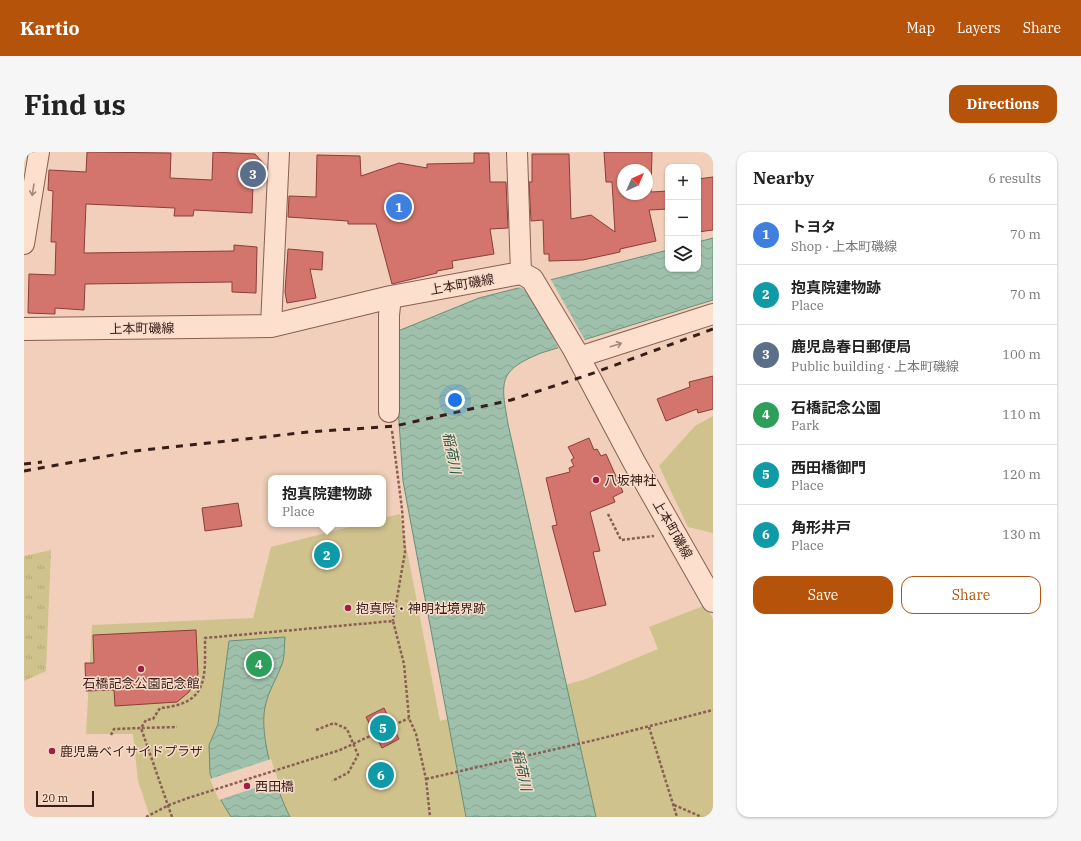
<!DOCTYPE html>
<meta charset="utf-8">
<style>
:root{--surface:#fff;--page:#f6f6f6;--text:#222;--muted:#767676;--line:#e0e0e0;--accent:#b45309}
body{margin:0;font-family:"IBM Plex Serif","Noto Sans JP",serif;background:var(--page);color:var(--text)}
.controls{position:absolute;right:12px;top:12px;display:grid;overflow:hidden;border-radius:8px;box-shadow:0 1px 3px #0004}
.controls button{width:36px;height:36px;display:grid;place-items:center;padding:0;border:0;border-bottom:1px solid var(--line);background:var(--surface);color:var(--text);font:20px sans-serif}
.compass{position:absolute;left:593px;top:12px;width:36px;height:36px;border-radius:50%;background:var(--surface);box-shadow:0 1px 3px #0004;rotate:45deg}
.scale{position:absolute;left:12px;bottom:10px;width:58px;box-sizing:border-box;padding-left:4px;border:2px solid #371e19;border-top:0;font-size:11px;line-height:14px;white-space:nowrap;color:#371e19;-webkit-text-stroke:3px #f8dcca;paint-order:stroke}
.you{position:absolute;left:431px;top:248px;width:14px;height:14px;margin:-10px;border:3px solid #fff;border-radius:50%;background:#1a73e8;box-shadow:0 0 0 6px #1a73e833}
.badge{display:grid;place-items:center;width:26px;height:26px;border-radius:50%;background:var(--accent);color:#fff;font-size:13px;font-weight:700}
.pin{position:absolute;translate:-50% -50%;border:2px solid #fff;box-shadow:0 1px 4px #0006}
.popup{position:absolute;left:244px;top:323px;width:118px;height:52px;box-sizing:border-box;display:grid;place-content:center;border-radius:8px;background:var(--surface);filter:drop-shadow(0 1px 3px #0005);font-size:13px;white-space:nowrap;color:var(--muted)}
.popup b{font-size:15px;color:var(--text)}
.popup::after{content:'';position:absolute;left:50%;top:100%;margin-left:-8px;border:8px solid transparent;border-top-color:var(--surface)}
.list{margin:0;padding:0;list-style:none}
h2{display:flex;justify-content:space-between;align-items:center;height:52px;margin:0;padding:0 16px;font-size:17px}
h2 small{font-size:13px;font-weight:400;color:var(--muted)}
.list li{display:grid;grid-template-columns:26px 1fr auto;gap:12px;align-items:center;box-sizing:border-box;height:60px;padding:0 16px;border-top:1px solid var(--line)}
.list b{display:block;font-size:15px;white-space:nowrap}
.list p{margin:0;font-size:13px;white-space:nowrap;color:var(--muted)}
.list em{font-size:13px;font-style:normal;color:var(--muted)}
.actions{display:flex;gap:8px;padding:12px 16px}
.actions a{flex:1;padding:9px 0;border:1px solid var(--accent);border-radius:12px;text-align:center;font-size:14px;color:var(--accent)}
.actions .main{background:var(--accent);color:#fff}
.icon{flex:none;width:22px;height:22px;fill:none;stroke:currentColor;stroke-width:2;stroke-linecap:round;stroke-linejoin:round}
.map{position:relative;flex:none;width:689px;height:665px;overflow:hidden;border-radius:12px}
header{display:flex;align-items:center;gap:24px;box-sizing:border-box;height:56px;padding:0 20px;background:var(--accent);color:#fff}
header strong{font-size:19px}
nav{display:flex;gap:22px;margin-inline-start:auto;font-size:14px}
.intro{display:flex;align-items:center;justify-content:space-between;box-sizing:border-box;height:96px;padding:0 24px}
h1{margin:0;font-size:28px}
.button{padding:10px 18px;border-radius:12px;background:var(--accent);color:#fff;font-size:14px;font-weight:700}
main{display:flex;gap:24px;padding:0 24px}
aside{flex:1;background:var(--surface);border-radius:12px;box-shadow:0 1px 3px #0004}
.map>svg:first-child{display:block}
</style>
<header>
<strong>Kartio</strong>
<nav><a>Map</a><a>Layers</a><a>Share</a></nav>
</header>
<div class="intro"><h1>Find us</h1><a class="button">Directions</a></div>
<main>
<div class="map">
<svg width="689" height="665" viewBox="0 0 689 665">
<defs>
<pattern id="grass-tufts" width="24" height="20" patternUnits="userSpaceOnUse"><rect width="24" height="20" fill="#d0c28d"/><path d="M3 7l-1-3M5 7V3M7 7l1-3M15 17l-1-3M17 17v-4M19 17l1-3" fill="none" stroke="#b3a679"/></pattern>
<pattern id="water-waves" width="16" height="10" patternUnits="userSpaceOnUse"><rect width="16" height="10" fill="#9fc1ac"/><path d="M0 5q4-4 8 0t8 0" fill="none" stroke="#8aa593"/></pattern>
</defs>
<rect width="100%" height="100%" fill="#f1cfba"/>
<path fill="url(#grass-tufts)" d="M27,398L22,519L0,529V404Z"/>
<path fill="#d0c28d" d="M689,264V381L664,375L635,314L671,274Z
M376,362L416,569L562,527L634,497L625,475L682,453L689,467V665H126L114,629L109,582H62L68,473L229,466L247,395L337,372H359V366Z"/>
<path fill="url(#water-waves)" stroke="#668f78" d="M689,86V148L517,201C473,219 477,230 484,272L572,665H442L379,329L369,181L455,146L644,98V117H674V90Z
M261,485C260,493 261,502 259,509C254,525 244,539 241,555C235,586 252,637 266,665H207L198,650L186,622L185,593L194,572L205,489Z"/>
<path fill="#f1cfba" d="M526,126L562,190L535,197L510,147L498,136L491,135Z
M247,607L254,628L195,648L186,627Z"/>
<path fill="#d3756c" stroke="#8b3d37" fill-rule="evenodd" d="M63,0L147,1L146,26L188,28L189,0L231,2L240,12V32L229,31L228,61L170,58L169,64H150L151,56L62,52L60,101L210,99V93L233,95L232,141L208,140V130L61,132L60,158L31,156V162L4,161L5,122L31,123L32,90H27L29,39L24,38L25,18L62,20Z
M580,0H628L627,40L644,39V57L625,58L632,89L596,97V100L559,108L525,109V102H520L519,68L507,69L505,30H508V2H545L547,67L567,63L591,80L588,30H582ZM599,18H623V42H599Z
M450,1H465L466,30H482L484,76L466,77L470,102L428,109L429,116L413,119V121L368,132L352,72H324V69L264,65L265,44L292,45L293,3L336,4L337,24L375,11L403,16V12L450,11Z
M689,25V78L674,80V27Z
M264,97L299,100L298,118L286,117L292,146L263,151L261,140Z
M689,224V257L674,261L673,257L642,269L633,247L666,235L665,230Z
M565,286L570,298L573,297L577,304L582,302L599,340L589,345L591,350L566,360L576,399L569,400L582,453L551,460L528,374L533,373L522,326L546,320L545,316L550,314L547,308L550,306L544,295Z
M214,351L218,374L181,379L178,356Z
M172,478L174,522L165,540L153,550L91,554L90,538L62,539L61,511H70L69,483Z
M360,556L375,587L358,596L342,565Z"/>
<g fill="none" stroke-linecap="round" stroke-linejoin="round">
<defs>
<path id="minor" d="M493,0L497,121
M0,92L15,0
M247,174L255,0
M555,205L689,162
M365,260V163L367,145"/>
<path id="tertiary" d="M0,177L247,174L367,145L497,121L508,127L550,197L610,310L689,449"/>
</defs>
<use href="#minor" stroke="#895e53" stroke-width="22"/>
<use href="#tertiary" stroke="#895e53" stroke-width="24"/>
<path stroke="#895e53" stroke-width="2.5" stroke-dasharray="3 2" stroke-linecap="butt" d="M368,279L378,357L381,400L369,469
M584,362L597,388L630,384
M625,575L653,665
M292,578L310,571L323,577L334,603L324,621L308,629
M87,583L90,577L117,576L122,568L129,567L136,556C185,552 181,525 181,486L369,469L380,512L385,566L392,582L402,627L406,665
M402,627L571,588L689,558
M650,653L678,665
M122,665L145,653L164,646L316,598L385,566
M148,665L117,576L153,575"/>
<use href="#minor" stroke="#fcdfcd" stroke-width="20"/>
<use href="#tertiary" stroke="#fcdfcd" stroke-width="22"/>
<path stroke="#371e19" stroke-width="3" stroke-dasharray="7 7" stroke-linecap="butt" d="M0,312L18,310
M0,319L111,299L285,280L371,274L487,248L564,223L689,177"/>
</g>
<defs><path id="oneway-shaft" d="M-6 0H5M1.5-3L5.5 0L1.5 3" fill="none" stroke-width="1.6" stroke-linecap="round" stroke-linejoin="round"/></defs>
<g stroke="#a3887c">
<use href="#oneway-shaft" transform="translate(9 38) rotate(99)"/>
<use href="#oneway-shaft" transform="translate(592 193) rotate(-18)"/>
</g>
<g fill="#9e1e48" stroke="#f8dcca" stroke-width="1.5">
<circle cx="572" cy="328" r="4"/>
<circle cx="324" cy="456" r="4"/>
<circle cx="117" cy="517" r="4"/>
<circle cx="28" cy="599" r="4"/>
<circle cx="223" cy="634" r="4"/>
</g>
<g text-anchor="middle" stroke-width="3" stroke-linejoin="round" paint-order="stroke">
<g font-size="13" fill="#371e19" stroke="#f8dcca">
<text transform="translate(438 132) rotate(-10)" y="5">上本町磯線</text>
<text transform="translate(118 176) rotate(-1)" y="5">上本町磯線</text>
<text transform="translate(649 377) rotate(60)" y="5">上本町磯線</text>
</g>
<g font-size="13" fill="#371e19" stroke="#f8dcca" text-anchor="start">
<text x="580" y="333">八坂神社</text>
<text x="332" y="461">抱真院・神明社境界跡</text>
<text x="117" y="536" text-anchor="middle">石橋記念公園記念館</text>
<text x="36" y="604">鹿児島ベイサイドプラザ</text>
<text x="231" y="639">西田橋</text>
</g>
<g font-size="14" font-style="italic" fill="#275845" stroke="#f8dcca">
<text transform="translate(428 301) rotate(79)" y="5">稲荷川</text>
<text transform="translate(498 618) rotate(77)" y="5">稲荷川</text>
</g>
</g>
</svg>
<div class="controls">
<button>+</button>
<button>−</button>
<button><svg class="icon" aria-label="layers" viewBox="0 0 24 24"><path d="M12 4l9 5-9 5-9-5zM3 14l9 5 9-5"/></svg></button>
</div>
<svg class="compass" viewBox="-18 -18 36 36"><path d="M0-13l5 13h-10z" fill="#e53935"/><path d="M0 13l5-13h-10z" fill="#767676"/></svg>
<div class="scale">20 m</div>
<div class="you"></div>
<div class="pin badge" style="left:375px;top:55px;background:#3f7fe0">1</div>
<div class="pin badge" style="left:303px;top:403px;background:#0f9aa8">2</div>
<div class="popup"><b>抱真院建物跡</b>Place</div>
<div class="pin badge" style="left:229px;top:22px;background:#5c6f8a">3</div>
<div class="pin badge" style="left:235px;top:512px;background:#2e9e5b">4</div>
<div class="pin badge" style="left:359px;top:576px;background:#0f9aa8">5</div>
<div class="pin badge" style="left:357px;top:623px;background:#0f9aa8">6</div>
</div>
<aside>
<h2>Nearby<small>6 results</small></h2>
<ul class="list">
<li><span class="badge" style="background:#3f7fe0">1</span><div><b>トヨタ</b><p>Shop · 上本町磯線</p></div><em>70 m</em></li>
<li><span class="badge" style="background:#0f9aa8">2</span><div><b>抱真院建物跡</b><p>Place</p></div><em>70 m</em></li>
<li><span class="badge" style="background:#5c6f8a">3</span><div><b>鹿児島春日郵便局</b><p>Public building · 上本町磯線</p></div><em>100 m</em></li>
<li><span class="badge" style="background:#2e9e5b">4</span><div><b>石橋記念公園</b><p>Park</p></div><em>110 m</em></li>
<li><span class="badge" style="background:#0f9aa8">5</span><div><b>西田橋御門</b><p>Place</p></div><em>120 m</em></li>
<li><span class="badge" style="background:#0f9aa8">6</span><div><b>角形井戸</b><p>Place</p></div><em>130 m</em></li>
</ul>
<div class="actions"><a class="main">Save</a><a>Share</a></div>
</aside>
</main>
